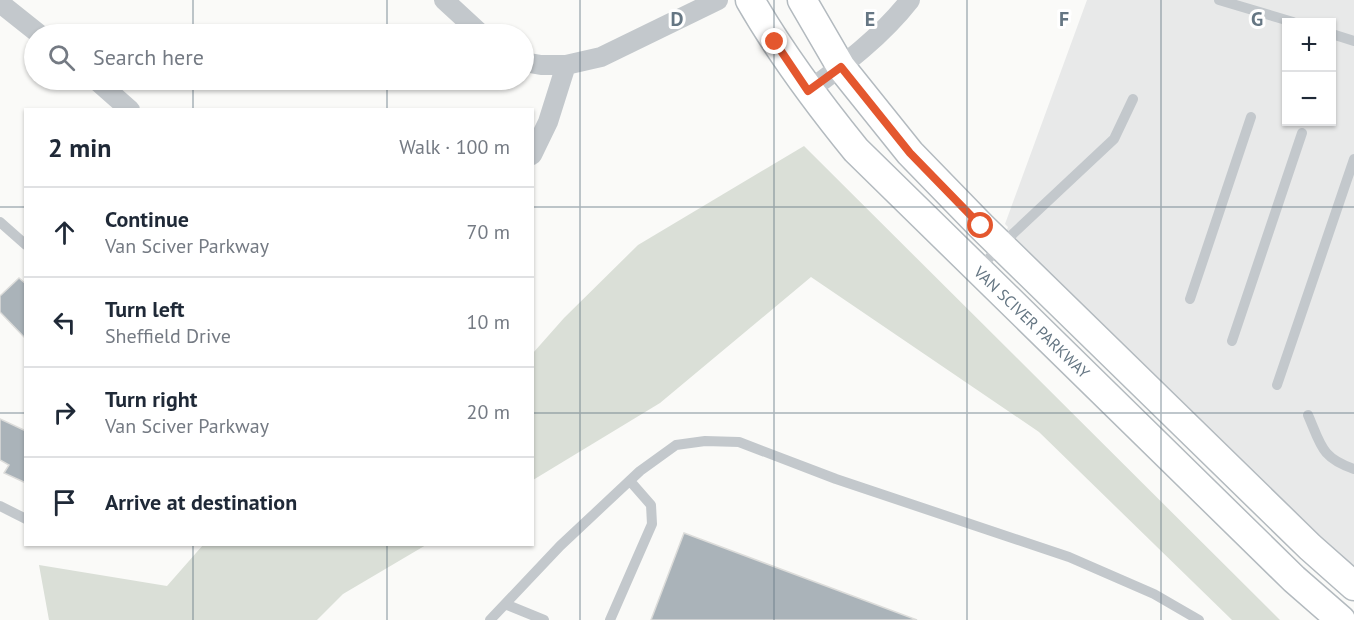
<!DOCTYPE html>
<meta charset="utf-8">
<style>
:root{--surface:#fff;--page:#f6f6f7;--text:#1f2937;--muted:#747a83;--line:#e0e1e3}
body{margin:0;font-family:"PT Sans",sans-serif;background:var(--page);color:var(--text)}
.controls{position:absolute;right:18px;top:18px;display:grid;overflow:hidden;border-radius:0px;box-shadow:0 2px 4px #0004}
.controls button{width:54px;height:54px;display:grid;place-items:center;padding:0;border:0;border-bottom:2px solid var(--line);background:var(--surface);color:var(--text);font:30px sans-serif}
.stop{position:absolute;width:18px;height:18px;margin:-14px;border:4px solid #e4572e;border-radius:50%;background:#fff}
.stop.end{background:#e4572e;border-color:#fff;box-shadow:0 2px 6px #0008}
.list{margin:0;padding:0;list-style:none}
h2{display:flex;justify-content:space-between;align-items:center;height:78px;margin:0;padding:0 24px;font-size:26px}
h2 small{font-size:20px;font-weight:400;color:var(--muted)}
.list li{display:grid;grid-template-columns:39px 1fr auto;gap:18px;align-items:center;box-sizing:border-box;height:90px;padding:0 24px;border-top:2px solid var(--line)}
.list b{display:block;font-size:22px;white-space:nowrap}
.list p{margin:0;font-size:20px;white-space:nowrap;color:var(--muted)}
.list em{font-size:20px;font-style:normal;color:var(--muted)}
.icon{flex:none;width:33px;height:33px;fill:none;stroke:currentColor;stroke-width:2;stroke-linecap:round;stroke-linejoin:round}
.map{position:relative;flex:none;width:1354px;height:620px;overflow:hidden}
.search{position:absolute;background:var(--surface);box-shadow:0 2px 4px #0004;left:24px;top:24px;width:510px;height:66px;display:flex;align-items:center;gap:15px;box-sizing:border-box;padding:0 21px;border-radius:33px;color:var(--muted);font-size:22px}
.panel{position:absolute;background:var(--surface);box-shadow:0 2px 4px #0004;left:24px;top:108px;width:510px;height:438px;border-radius:0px}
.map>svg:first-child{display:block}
</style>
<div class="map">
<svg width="1354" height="620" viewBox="0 0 1354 620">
<rect width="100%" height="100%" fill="#fafaf8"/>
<path fill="#e8e9e9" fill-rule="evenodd" d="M1087,0H1354V584L1001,245L1008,227L1005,224ZM1286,22H1332V122H1286Z"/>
<path fill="#dadfd7" d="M804,146L1280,620H1232L1039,432L811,277L660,403L533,480V353L564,318L638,245Z
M203,545V544L426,545L343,594L317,620H49L39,565L167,586Z"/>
<path fill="#aab3b9" stroke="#dcdcda" stroke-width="1.5" d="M19,278L26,284V335L24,337L0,312V296Z
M0,419L26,431V483L4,473L9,465L0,460Z
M684,533L917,620H651Z"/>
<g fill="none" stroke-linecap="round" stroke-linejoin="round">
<defs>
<path id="secondary" d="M750,0C781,54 817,102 856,150L1294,579L1341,620
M802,0L841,67L910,153L981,226L1310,547L1354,586"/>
</defs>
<use href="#secondary" stroke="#b3babf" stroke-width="31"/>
<path stroke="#c3c8cc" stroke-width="10" d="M1219,0L1293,22
M1332,34L1354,41
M0,222L26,245
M980,268L1001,245L1114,139L1133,99
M1190,299L1251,117
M1232,341L1302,133
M1277,385L1354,159
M1308,415C1321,445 1321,458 1354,469
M0,506L26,519
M505,604L544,620
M490,620L560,546L640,471L676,445L705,441L739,442L836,479L1069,557L1154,594L1199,620
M610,620L652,524L651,505L630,481"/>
<path stroke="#c3c8cc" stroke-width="20" d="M444,0L481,34
M0,3L39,34
M524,62L541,65H566L601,57L718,0
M96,80L130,110
M808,91C845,64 882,36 910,0
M532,155L548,122L566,65"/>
<use href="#secondary" stroke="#fff" stroke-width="28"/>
</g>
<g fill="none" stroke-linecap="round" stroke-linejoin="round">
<path stroke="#e4572e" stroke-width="8" d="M775,42L808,91L841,67L910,153L981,226"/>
</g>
<path fill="none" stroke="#657683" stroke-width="1.5" stroke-opacity="0.55" d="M193,0V34M387,0V34M580,0V620M774,0V620M967,0V620M1161,0V620M193,80V110M387,80V110M0,207H26M532,207H1354M0,413H26M532,413H1354M193,544V620M387,544V620"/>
<g text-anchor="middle" stroke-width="6" stroke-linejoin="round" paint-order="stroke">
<g font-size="16" fill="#657683" stroke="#fff">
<text transform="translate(1032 322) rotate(44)" y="6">VAN SCIVER PARKWAY</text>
</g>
</g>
<g font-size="20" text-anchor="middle" font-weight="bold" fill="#657683" stroke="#fff" stroke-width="6" stroke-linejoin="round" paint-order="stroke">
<text x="677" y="26">D</text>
<text x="870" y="26">E</text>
<text x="1064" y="26">F</text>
<text x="1257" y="26">G</text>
</g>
</svg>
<div class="controls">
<button>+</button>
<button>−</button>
</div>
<div class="stop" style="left:981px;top:226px"></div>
<div class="stop end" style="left:775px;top:42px"></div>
<div class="search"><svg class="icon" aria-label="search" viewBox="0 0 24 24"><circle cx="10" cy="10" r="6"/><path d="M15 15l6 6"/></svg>Search here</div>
<section class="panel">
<h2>2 min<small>Walk · 100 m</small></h2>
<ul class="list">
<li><svg class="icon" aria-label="ahead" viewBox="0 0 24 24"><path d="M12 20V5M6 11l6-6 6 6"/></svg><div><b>Continue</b><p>Van Sciver Parkway</p></div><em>70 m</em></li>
<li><svg class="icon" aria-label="left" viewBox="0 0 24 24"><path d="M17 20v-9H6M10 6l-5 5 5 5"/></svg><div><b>Turn left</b><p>Sheffield Drive</p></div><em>10 m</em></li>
<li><svg class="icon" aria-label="right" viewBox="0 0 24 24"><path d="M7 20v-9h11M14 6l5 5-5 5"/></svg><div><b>Turn right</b><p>Van Sciver Parkway</p></div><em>20 m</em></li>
<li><svg class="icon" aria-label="arrive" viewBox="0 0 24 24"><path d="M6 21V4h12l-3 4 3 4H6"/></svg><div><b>Arrive at destination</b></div></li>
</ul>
</section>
</div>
